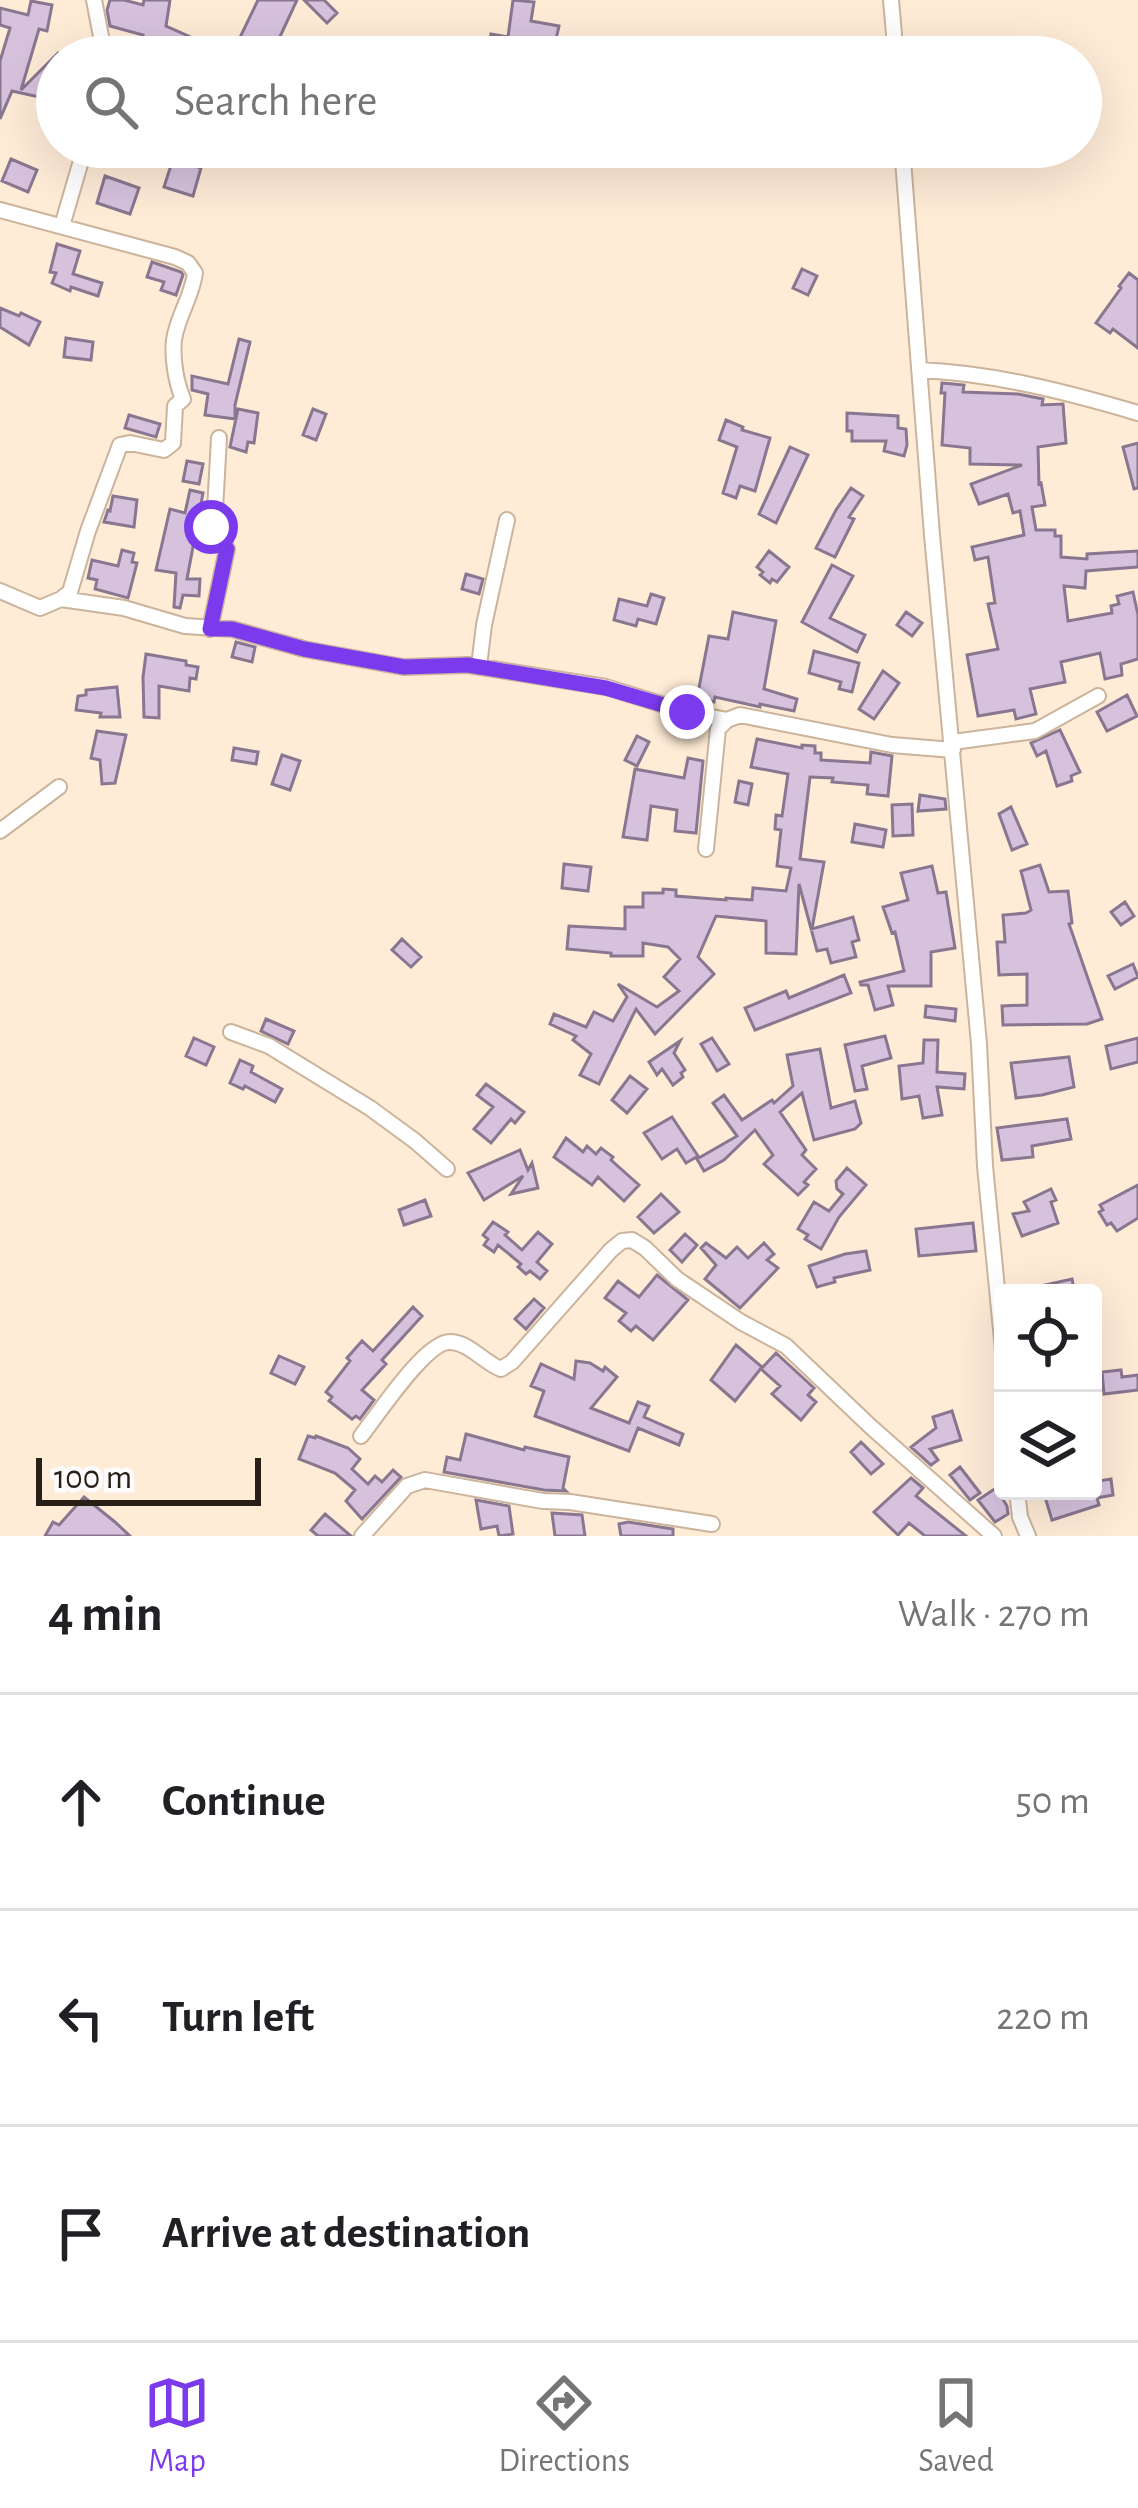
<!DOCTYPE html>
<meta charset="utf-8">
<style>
:root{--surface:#fff;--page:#f6f6f6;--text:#202124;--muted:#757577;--line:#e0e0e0;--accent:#7c3aed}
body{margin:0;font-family:"Alegreya Sans",sans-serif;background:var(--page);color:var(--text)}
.controls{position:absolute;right:36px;bottom:36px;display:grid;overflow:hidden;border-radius:12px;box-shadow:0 12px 48px #0002}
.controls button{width:108px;height:108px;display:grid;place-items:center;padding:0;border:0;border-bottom:3px solid var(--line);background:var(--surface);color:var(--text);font:60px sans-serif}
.scale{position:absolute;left:36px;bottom:30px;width:225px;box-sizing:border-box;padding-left:12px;border:6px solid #282016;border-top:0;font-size:33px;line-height:42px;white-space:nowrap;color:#282016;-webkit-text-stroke:9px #fcfcfc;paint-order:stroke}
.stop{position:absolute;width:36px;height:36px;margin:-27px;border:9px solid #7c3aed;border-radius:50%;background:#fff}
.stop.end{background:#7c3aed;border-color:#fff;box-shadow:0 3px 12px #0008}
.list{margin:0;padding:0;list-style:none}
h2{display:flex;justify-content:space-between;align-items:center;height:156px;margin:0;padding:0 48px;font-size:51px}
h2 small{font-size:39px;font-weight:400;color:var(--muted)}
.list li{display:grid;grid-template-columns:78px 1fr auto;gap:36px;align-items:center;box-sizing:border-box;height:216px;padding:0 48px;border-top:3px solid var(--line)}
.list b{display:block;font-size:45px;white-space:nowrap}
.list em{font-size:39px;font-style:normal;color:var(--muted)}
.icon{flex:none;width:66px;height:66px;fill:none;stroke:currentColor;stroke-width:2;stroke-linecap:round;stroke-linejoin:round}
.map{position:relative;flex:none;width:1138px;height:1536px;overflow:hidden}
.search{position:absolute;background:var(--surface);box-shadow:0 12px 48px #0002;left:36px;right:36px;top:36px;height:132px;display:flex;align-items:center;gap:30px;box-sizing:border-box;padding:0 42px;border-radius:66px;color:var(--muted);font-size:45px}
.sheet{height:804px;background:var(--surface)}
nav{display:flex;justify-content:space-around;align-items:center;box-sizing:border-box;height:168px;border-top:3px solid var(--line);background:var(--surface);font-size:33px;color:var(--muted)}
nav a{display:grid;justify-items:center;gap:6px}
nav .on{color:var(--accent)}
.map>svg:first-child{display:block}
</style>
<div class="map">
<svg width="1138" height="1536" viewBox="0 0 1138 1536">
<rect width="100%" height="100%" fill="#ffecd7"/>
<path fill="#d6c2dd" stroke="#89768f" stroke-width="3" d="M110,0H124L143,5L144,0H170L166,26L202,42L197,55L164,42L161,52L140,46L143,35L110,26L107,10Z
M258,0H297L271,56L259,51L256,57H243L233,52Z
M304,0H324L337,13L327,23Z
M513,0L534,2L531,21L559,26L552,57L508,51L506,57H492L494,49L488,48L491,34L508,37Z
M31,1L52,5L47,31L39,29L21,90L57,54V101L12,91L0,119V61L10,28L0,25V8L28,15Z
M410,40L466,52V57L407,55Z
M11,159L37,170L28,192L2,181Z
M173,159L201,168L193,196L164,187Z
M105,176L139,188L130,214L97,203Z
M57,244L80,251L73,274L102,283L98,296L71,287L70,291L52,283L56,273L50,272Z
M152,262L181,272L183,275L176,295L161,290L164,282L147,277Z
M802,269L817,276L808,295L793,288Z
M1129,273L1138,280V348L1113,329L1110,333L1096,323L1121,288L1119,286Z
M0,308L19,316L21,313L40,322L29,345L0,327Z
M66,338L93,342L91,360L64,357Z
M239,339L250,342L235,405V419L205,415L208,394L192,390V376L228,384Z
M942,383L964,385L963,392L1018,394L1043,399L1042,405L1063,404L1066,443L1038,447L1039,484L1041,483L1045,505L1032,507L1036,530H1055V536H1061V557L1087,559V554L1138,551V567L1086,571L1085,588L1064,586L1068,621L1112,613L1111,606L1119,604L1117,596L1133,592L1138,615V659L1121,664L1122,675L1105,679L1100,653L1061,662L1065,682L1030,689L1036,714L1016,719L1014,710L978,716L967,655L998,649L988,604L995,603L988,557L975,560L972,547L1024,535L1020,511L1013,513L1008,494L979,504L971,484L1022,465L970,464V448L942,445L945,393H941Z
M238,409L258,413L254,443L248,442L246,452L230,447Z
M313,409L326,414L316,440L303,435Z
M847,413L898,416V428L906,429L907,445L904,456L884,451L886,441H852V431H847Z
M129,415L160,424L156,437L125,428Z
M726,420L743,427L742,430L770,438L755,491L740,486L736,498L723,493L737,447L719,440Z
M1138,443V488L1134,489L1123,447Z
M790,447L808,455L776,523L759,514Z
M187,461L203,464L199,484L183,481Z
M851,488L863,496L849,517L854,519L835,557L816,548L836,510Z
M190,490L203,493L187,579H200L199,596L183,595L180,608L174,607L176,573L156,570L170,509L185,513Z
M113,496L137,500L134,527L104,522L108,510L110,511Z
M122,550L134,553L132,562L137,563L128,598L95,589L97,580L88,578L92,560L118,566Z
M769,551L789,567L777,582L772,579L770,583L760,575L763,572L757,567Z
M832,565L853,576L830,618L865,635L857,652L802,622Z
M466,574L483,579L479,594L462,589Z
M651,594L664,598L656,624L638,619L636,626L614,620L619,599L647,606Z
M733,612L776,621L764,689L797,699L794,711L760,704V707L715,697L714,702L697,698L709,636L728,639Z
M906,612L922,623L912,636L897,625Z
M236,642L255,647L252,662L232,657Z
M814,651L859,663L852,692L839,689L841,682L809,673Z
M146,654L186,661V665L198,667L196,679L190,678L189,691L159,686V718L144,717L143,677Z
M883,671L899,683L874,719L859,709Z
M117,687L120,717H100L101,713L76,710L78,696L86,695V690Z
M1127,695L1137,716L1107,731L1097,712Z
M1060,730L1080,772L1071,776L1072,781L1057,786L1046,751L1037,756L1031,743Z
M97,731L126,735L115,783L102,784L100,760L91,758Z
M637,736L649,742L637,766L625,760Z
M757,739L802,748V745L815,746V753H821V760L870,763L871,752L892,756L888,796L867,794L868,785L832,782L833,778L810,777L800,859L824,862L812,929L853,917L859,940L852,942L856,957L831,963L827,949L817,951L799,884L796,954L766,953V921L716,916L698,957L714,974L655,1034L636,1009L599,1084L580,1075L591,1054L573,1040L576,1036L550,1024L554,1014L586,1027L594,1012L613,1021L627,997L618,984L657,1007L679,991L664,977L680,959L668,947L643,943V956H611V953L567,949L569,926L625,929V907H643V893H663V889L676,890V896L726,900V898L752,900L753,888L786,891L791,868L777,866L781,830L775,829L776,815L782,816L788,774L751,767Z
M234,748L258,752L256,764L232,760Z
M282,755L300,761L290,790L272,784Z
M688,758L703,761L696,833L675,831L677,810L651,806L647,840L623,837L635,769L684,778Z
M739,781L752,784L748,805L735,802Z
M920,795L945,799L946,809L918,811Z
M912,804L913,835L893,836L892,805Z
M1011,807L1027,844L1012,850L999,814Z
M855,824L886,830L883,847L852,842Z
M564,864L591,867L588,891L562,888Z
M1040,865L1049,892L1068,891L1072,923L1069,924L1102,1019L1087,1024L1003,1025L1002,1006L1027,1005V974L999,975L997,942H1005L1003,915L1026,913L1031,910L1021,871Z
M932,866L938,893L946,892L955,948L931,952V986H888L893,1005L875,1010L868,985H861L860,982L904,971L895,932L892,933L883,907L908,900L901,873Z
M1125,902L1134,916L1121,925L1111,912Z
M402,939L421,957L411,967L392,950Z
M1133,964L1138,977L1115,989L1108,976Z
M844,975L851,993L755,1030L745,1008L786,991L789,998Z
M926,1006L956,1009L955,1021L925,1017Z
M266,1019L294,1031L288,1044L261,1031Z
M885,1036L891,1058L862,1066L867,1089L855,1091L845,1045Z
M194,1038L214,1047L206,1065L186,1056Z
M712,1038L729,1064L717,1071L701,1044Z
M1138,1038V1062L1111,1069L1106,1046Z
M924,1040H938L937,1072L965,1074L964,1089L937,1087L942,1115L923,1118L919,1096L902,1099L899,1066L923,1063Z
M680,1041L674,1053L685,1070L681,1073L683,1077L673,1085L662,1069L657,1075L649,1062Z
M820,1049L831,1108L855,1101L861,1123L855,1129L814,1140L802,1093L780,1112L806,1150L802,1155L816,1169L804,1182L808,1185L798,1195L764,1164L773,1155L755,1130L724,1160L704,1171L697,1159L737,1136L713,1103L724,1095L742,1120L772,1100L774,1103L793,1086L787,1055Z
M1069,1057L1074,1087L1042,1095L1016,1098L1011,1063Z
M240,1060L253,1066L251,1072L282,1089L275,1102L245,1086L243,1089L230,1083Z
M630,1076L647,1089L627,1113L612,1100Z
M486,1084L524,1112L515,1123L511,1119L491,1143L474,1129L493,1107L477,1095Z
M672,1117L698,1156L686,1163L677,1149L662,1159L644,1133Z
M1067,1119L1071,1139L1032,1146L1033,1157L1002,1160L997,1128Z
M566,1138L583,1152L587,1146L596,1154L601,1148L613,1157L611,1160L639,1185L624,1201L598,1177L592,1185L554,1157Z
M520,1150L528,1170L532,1163L538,1188L511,1194L523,1176L484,1200L468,1173Z
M847,1168L866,1185L839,1217L821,1249L805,1239L808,1235L798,1229L814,1202L829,1211L843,1194L837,1189L836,1181Z
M1138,1185V1218L1117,1231L1111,1223L1107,1225L1099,1212L1103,1210L1100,1205Z
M1051,1189L1056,1200L1051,1202L1058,1223L1022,1236L1013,1214L1029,1211L1024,1202Z
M661,1194L679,1212L654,1233L638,1217Z
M425,1200L431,1216L404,1225L399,1210Z
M493,1222L508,1232L505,1235L522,1250L538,1232L552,1244L537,1262L547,1271L540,1279L530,1271L526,1274L518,1267L521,1264L498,1245L494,1252L484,1245L488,1239L483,1235Z
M973,1223L976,1251L919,1256L916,1229Z
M685,1234L697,1245L682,1262L670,1250Z
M706,1243L726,1258L737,1247L748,1258L764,1243L774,1254L767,1260L778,1268L740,1308L705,1279L716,1265L701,1248Z
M866,1251L870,1270L834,1278L835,1282L817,1287L809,1266L845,1254Z
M657,1275L688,1300L653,1340L636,1326L631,1331L619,1321L626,1313L605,1298L618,1281L639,1297Z
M1072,1279L1075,1293H1033L1032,1288Z
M534,1299L544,1308L526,1329L515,1319Z
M413,1307L422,1316L382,1360L386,1364L362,1390L374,1400L360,1419L356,1416L352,1419L329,1401L332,1397L326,1392L350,1361L347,1358L362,1341L373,1351Z
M736,1345L762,1367L735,1401L711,1380Z
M776,1353L814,1388L808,1395L816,1402L801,1420L772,1394L780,1386L761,1369Z
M279,1356L304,1367L295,1384L271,1373Z
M576,1361L590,1363L603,1371L605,1367L617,1377L591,1408L629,1423L638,1402L649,1406L644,1417L683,1434L679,1445L638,1428L629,1451L535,1416L544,1391L531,1386L541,1364L574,1379Z
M1121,1370L1122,1377L1138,1375V1390L1104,1394L1102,1372Z
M952,1411L961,1440L930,1449L938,1460L931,1465L911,1447L936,1428L933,1417Z
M466,1434L524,1450L525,1447L569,1457L563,1488L566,1491L544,1490L444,1472L447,1457L460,1460Z
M308,1436L315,1438L316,1436L348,1448L360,1459L352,1469L368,1484L375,1476L382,1482L393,1470L401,1477L362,1519L346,1501L355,1490L335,1473L299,1459Z
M861,1442L883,1464L871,1474L851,1452Z
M960,1467L980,1493L970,1500L950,1475Z
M911,1478L923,1488L916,1496L966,1536H925L909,1523L898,1535L874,1512Z
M1111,1479L1113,1495L1097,1498L1099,1505L1052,1520L1045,1497L1063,1491H1093V1482Z
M996,1488L1007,1506L1008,1514L995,1522L978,1500Z
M84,1497L115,1522L130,1536H45L53,1522L59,1525Z
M476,1500L509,1506L513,1534L499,1536L497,1526L481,1529Z
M552,1513L582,1515L585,1536H555Z
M325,1514L351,1536H318L311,1530Z
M628,1522L673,1529V1536H621L619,1524Z"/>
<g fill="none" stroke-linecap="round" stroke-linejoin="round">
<defs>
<path id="street" d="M94,0L105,57
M891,0L896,57
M902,147L932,535L979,1044L985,1166L1003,1350
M0,210L175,257L188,263L195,273C192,297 177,317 174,340C172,359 176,382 183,399L175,406L173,443L164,450L130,443L120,445L88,531L70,592L61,599
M62,226L85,147
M919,370C993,373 1067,392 1138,413
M0,591L40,608L61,599L124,608L185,626L232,629L304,649L403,667L468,665L606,687L687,712L727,720
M210,629L227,549L211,527L215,510L219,438
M479,666L484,625L507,520
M953,742L1035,731L1098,696
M0,831L59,787
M706,849L718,729L727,720L740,715L892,745L953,750
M231,1032L269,1046L370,1108L415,1141L447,1169
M361,1436C377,1416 427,1339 451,1342C470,1343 483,1362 501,1369L512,1362L611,1250L622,1241L632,1240L645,1248L677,1279L741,1322L786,1346L870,1426L994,1536
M1017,1491L1020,1517L1028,1536
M362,1536L407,1486L425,1480L543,1501L570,1502L712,1524"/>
</defs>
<use href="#street" stroke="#cbb49b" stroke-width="18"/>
<use href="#street" stroke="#fff" stroke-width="14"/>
</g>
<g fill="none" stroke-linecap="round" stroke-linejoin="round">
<path stroke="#7c3aed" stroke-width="15" d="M211,527L227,549L210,629H232L304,649L404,667L468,665L606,688L687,712"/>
</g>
</svg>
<div class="controls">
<button><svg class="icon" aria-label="locate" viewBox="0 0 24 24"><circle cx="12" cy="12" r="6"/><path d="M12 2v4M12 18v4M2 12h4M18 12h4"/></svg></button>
<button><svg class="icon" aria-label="layers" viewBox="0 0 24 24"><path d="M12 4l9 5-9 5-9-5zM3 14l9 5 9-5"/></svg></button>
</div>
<div class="scale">100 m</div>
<div class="stop" style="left:211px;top:527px"></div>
<div class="stop end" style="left:687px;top:712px"></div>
<div class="search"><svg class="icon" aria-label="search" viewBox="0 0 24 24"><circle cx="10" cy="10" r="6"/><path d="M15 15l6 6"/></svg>Search here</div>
</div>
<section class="sheet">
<h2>4 min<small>Walk · 270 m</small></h2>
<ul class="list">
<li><svg class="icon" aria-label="ahead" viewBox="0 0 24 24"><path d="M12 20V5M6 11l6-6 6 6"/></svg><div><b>Continue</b></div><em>50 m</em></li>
<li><svg class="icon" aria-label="left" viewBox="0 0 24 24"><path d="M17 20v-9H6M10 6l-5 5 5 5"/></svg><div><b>Turn left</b></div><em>220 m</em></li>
<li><svg class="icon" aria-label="arrive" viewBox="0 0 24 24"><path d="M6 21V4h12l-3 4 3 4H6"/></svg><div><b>Arrive at destination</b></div></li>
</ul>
</section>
<nav>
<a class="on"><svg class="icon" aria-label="map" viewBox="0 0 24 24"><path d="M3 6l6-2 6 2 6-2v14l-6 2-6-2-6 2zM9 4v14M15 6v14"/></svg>Map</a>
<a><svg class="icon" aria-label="directions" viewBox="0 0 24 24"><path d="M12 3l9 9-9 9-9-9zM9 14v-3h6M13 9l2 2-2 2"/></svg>Directions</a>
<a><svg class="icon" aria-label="saved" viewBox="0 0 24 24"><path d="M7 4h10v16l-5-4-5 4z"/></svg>Saved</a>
</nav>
